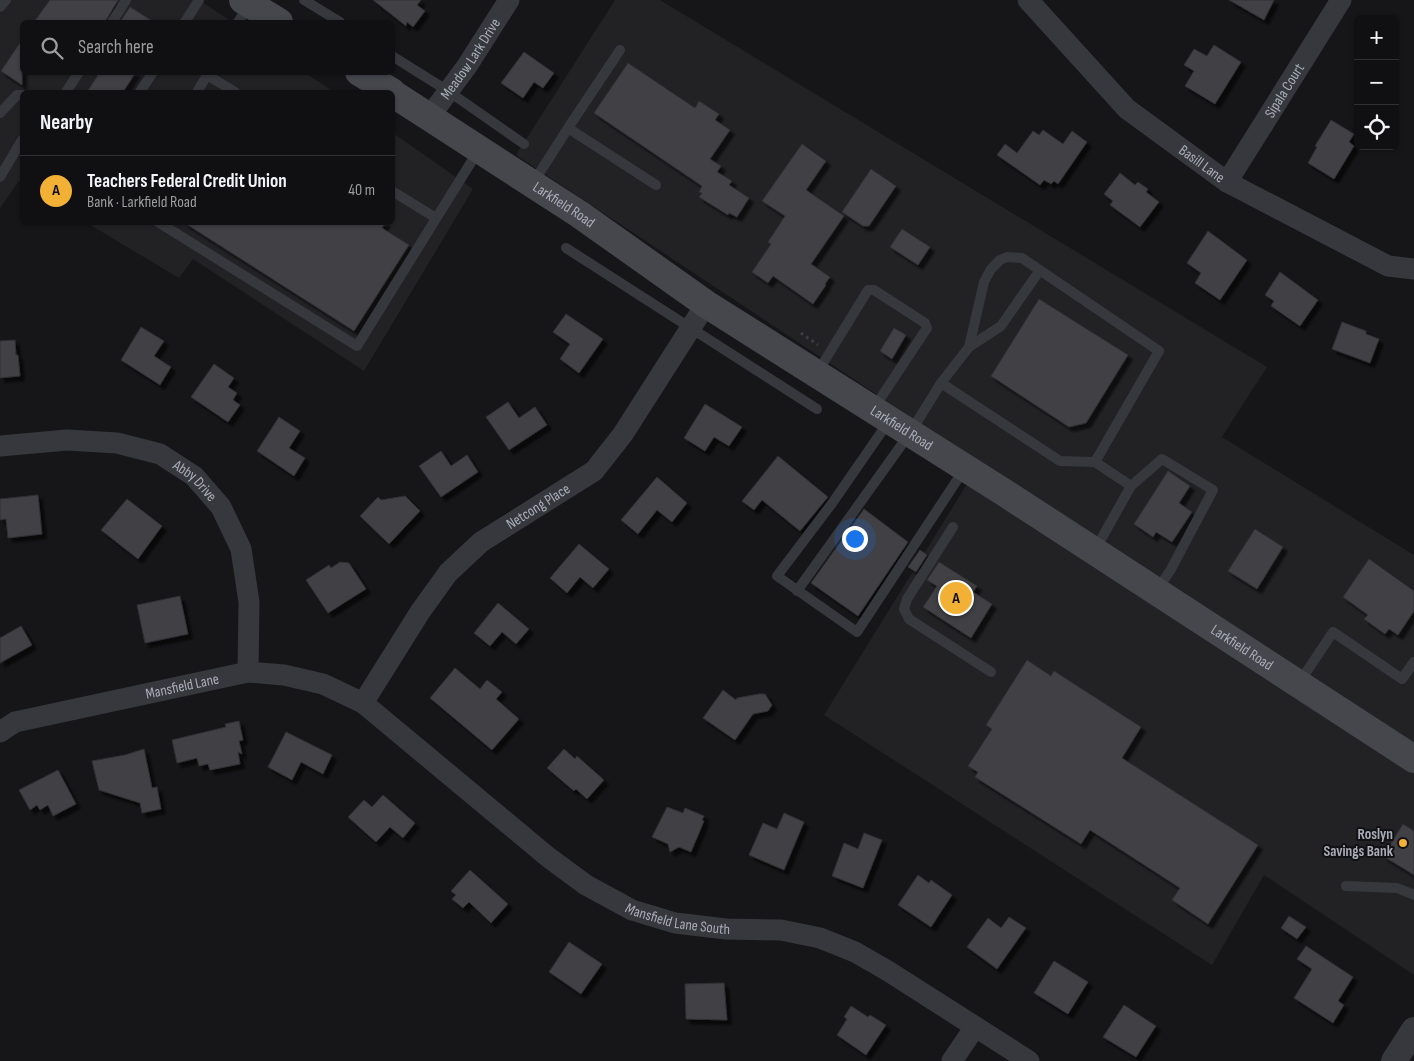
<!DOCTYPE html>
<meta charset="utf-8">
<style>
:root{--surface:#101012;--page:#1e1e20;--text:#f1f3f6;--muted:#9c9d9f;--line:#303032;--accent:#f2b134}
body{margin:0;font-family:"Sofia Sans Condensed",sans-serif;background:var(--page);color:var(--text)}
.controls{position:absolute;right:15px;top:15px;display:grid;overflow:hidden;border-radius:8px;box-shadow:0 1px 4px #0004}
.controls button{width:45px;height:45px;display:grid;place-items:center;padding:0;border:0;border-bottom:1px solid var(--line);background:var(--surface);color:var(--text);font:25px sans-serif}
.you{position:absolute;left:854px;top:538px;width:18px;height:18px;margin:-12px;border:4px solid #fff;border-radius:50%;background:#1a73e8;box-shadow:0 0 0 8px #1a73e833}
.badge{display:grid;place-items:center;width:32px;height:32px;border-radius:50%;background:var(--accent);color:#111;font-size:16px;font-weight:700}
.pin{position:absolute;translate:-50% -50%;border:2px solid #fff;box-shadow:0 1px 5px #0006}
.list{margin:0;padding:0;list-style:none}
h2{display:flex;justify-content:space-between;align-items:center;height:65px;margin:0;padding:0 20px;font-size:21px}
h2 small{font-size:16px;font-weight:400;color:var(--muted)}
.list li{display:grid;grid-template-columns:32px 1fr auto;gap:15px;align-items:center;box-sizing:border-box;height:70px;padding:0 20px;border-top:1px solid var(--line)}
.list b{display:block;font-size:19px;white-space:nowrap}
.list p{margin:0;font-size:16px;white-space:nowrap;color:var(--muted)}
.list em{font-size:16px;font-style:normal;color:var(--muted)}
.icon{flex:none;width:28px;height:28px;fill:none;stroke:currentColor;stroke-width:2;stroke-linecap:round;stroke-linejoin:round}
.map{position:relative;flex:none;width:1414px;height:1061px;overflow:hidden}
.search{position:absolute;background:var(--surface);box-shadow:0 1px 4px #0004;left:20px;top:20px;width:375px;height:55px;display:flex;align-items:center;gap:12px;box-sizing:border-box;padding:0 18px;border-radius:8px;color:var(--muted);font-size:19px}
.panel{position:absolute;background:var(--surface);box-shadow:0 1px 4px #0004;left:20px;top:90px;width:375px;height:135px;border-radius:8px}
.map>svg:first-child{display:block}
</style>
<div class="map">
<svg width="1414" height="1061" viewBox="0 0 1414 1061">
<defs>
<filter id="shadow"><feDropShadow dx="4.5" dy="4.5" stdDeviation="1" flood-color="#0009"/></filter>
</defs>
<rect width="100%" height="100%" fill="#161618"/>
<path fill="#222225" d="M0,0H199L232,22H22V72L305,73L334,92H22V183L19,181L0,208Z
M615,0H660L1267,367L1222,437L1414,555V975L1264,875L1212,965L824,715L980,463L516,155Z
M393,133L473,189L364,371L193,259L179,278L87,223L392,222Z"/>
<path fill="#404145" stroke="#303034" filter="url(#shadow)" d="M50,0H118L105,22H34Z
M373,0H421L417,5L425,11L413,27L407,22L406,26Z
M1229,0H1274L1264,20Z
M130,7L154,22H120Z
M22,40V85L1,71Z
M1214,45L1241,62L1215,104L1185,86L1194,71L1184,65L1194,49L1207,56Z
M524,52L554,73L543,88L534,82L523,98L501,83Z
M628,63L695,108L699,101L719,114L715,120L730,130L710,159L721,166L717,172L732,181L729,185L749,198L737,217L729,213L728,215L699,197L702,193L699,192L702,186L594,113Z
M100,72H136L123,92H87Z
M1331,120L1354,134L1349,142L1354,146L1334,179L1308,163L1317,147L1315,146Z
M1043,130L1063,144L1072,131L1087,142L1058,184L1054,181L1051,184L1044,180L1040,185L997,155L1005,144L1017,153L1033,131L1039,135Z
M802,144L826,161L806,190L844,216L811,264L830,277L825,284L826,285L813,304L773,276L768,283L752,272L771,244L768,242L785,216L762,201Z
M871,169L896,186L869,226H863L842,212Z
M1120,173L1135,185L1138,182L1148,189L1146,192L1159,202L1140,227L1110,205L1113,201L1104,194Z
M183,222H386L382,228L409,245L354,331Z
M902,229L930,247L918,265L890,247Z
M1208,231L1247,260L1220,300L1195,283L1201,273L1187,263Z
M1280,272L1318,300L1300,326L1271,306L1274,301L1265,295Z
M1039,299L1128,355L1086,423L1069,427L991,376Z
M566,314L603,339L579,373L560,359L570,344L553,332Z
M1342,322L1366,331V334L1379,339L1370,363L1332,349Z
M141,327L164,341L154,356L171,367L160,385L121,360Z
M894,328L906,335L892,359L880,351Z
M15,340L16,355H18L20,376L0,378V341Z
M214,364L234,378L228,387L237,393L233,400L240,405L228,422L191,397Z
M508,402L519,418L535,407L547,425L509,450L486,417Z
M705,404L742,427L729,446L714,437L705,451L684,438Z
M279,417L300,431L289,448L305,458L294,476L257,451Z
M441,451L451,466L467,455L478,472L441,497L419,466Z
M778,456L828,497L800,531L762,500L754,510L742,501Z
M1168,471L1190,486L1179,503L1192,512L1172,542L1156,532L1153,537L1134,524Z
M657,477L687,503L672,522L657,510L638,534L621,520Z
M38,495L42,534L8,538L6,519L0,520V499Z
M405,496L420,511L389,544L360,516L378,497L381,500Z
M127,499L162,526L138,559L101,530Z
M864,509L908,542L858,616L811,583Z
M1255,529L1283,547L1257,589L1228,571Z
M579,544L609,569L593,588L580,577L567,593L550,578Z
M920,550L927,555L916,572L908,567Z
M1369,559L1414,591V611L1398,635L1389,629L1385,634L1364,619L1368,615L1343,597Z
M340,562L349,563L366,589L328,613L306,580L329,565L331,568Z
M939,562L977,586L973,592L992,604L971,638L923,607L937,586L927,580Z
M180,596L188,634L145,643L137,605Z
M498,603L529,629L516,644L502,632L490,646L474,633Z
M21,626L32,645L0,663V638Z
M1027,660L1051,676L1054,671L1141,727L1122,758L1258,845L1208,924L1172,900L1180,888L1090,830L1081,844L975,777L978,772L968,766L992,729L986,725Z
M455,668L480,689L487,680L502,692L496,699L519,719L492,750L430,698Z
M723,690L736,700L737,698L759,694H765L772,705L768,711L753,714L735,740L703,718Z
M239,721L243,740L239,741L242,754L238,752L240,764L210,770L208,764L199,766L197,758L177,763L172,740L226,727L225,724Z
M286,732L332,755L323,774L301,762L292,780L268,767Z
M144,749L152,788L157,787L161,809L142,813L140,803L99,790L92,761L125,755Z
M564,749L575,759L577,756L604,780L587,799L576,789L574,791L547,768Z
M58,770L76,804L53,816L48,805L40,810L37,805L30,810L19,790Z
M383,795L415,823L403,838L390,827L376,842L348,817L364,800L372,807Z
M667,807L683,813L685,808L704,816L702,820L704,821L691,852L679,847L670,852L668,844L652,837Z
M784,813L804,822L784,870L749,855L763,823L777,829Z
M1403,824L1414,831V875L1383,856Z
M864,833L882,840L863,888L832,876L844,843L858,849Z
M470,870L508,904L491,923L469,902L463,908L452,899L456,895L451,891Z
M918,875L929,883L931,880L952,895L931,927L898,905Z
M1289,916L1306,927L1297,939L1281,928Z
M1009,917L1026,928L997,969L967,947L988,918L1001,928Z
M569,942L602,964L581,994L549,972Z
M1306,946L1353,977L1338,1001L1344,1005L1333,1023L1294,998L1312,969L1297,959Z
M1054,961L1088,982L1068,1014L1034,993Z
M724,983L727,1020L686,1019L685,984Z
M1124,1005L1156,1026L1136,1057L1103,1037Z
M851,1006L868,1017L870,1015L886,1025L866,1055L837,1035L847,1019L844,1017Z"/>
<g fill="none" stroke-linecap="round" stroke-linejoin="round">
<path stroke="#3d3f44" stroke-width="3" stroke-dasharray="2.5 4" stroke-linecap="butt" d="M801,333L818,345"/>
<path stroke="#37383d" stroke-width="10" d="M304,0L340,22
M0,7L6,0
M112,22L126,0
M185,22L199,0
M238,22L249,5
M392,56L448,91L524,144
M207,75L235,92
M66,92L79,72
M140,92L153,72
M197,92L209,72
M0,113L17,95H22
M568,128L656,185
M0,177L22,140
M533,183L570,125L620,50
M392,191L436,218
M158,222L357,346L478,151
M566,248L817,409
M969,347L984,282L991,269L1000,260L1007,257L1022,258L1159,351L1095,462
M817,373L868,290H874L925,323L927,328L874,408
M941,383L969,347L1001,326L1040,270
M889,421L833,502L777,576L857,632L965,468
M953,527L907,599L904,609L909,619L991,672
M1095,550L1131,486L1162,459L1213,490L1170,571L1156,591
M797,591L910,433L941,383L1060,461L1095,462L1131,486
M1299,683L1333,632L1402,679L1414,662
M1346,886L1397,888L1414,895"/>
<g stroke="#37383d" stroke-width="21">
<path id="s1" d="M1028,0L1127,109L1227,182L1388,266L1414,269"/>
<path id="s2" d="M430,116L467,66L509,0"/>
<path id="s3" d="M1227,182L1341,0"/>
<path id="s4" d="M0,446L67,440L117,443L160,454L194,476L221,507L241,549L249,602L248,672"/>
<path id="s5" d="M363,703L420,612L448,573L481,542L594,471L623,434L706,304"/>
<path id="s6" d="M0,732L15,722L248,672L284,675L323,684L363,703L548,857L586,885L632,910L675,923L726,929L781,930L820,938L855,952L888,971L1029,1061"/>
<path d="M952,1061L975,1027"/>
</g>
<path stroke="#37383d" stroke-width="26" d="M1394,1061L1414,1030"/>
<g stroke="#45474d" stroke-width="28">
<path d="M243,0L279,22"/>
<path d="M359,72L392,92"/>
<path id="s7" d="M392,93L579,214L706,304L1005,493L1414,759"/>
</g>
</g>
<circle fill="#f2b134" stroke="#111113" stroke-width="2" cx="1403" cy="843" r="5"/>
<g text-anchor="middle" stroke-width="4" stroke-linejoin="round" paint-order="stroke">
<g font-size="15" fill="#a8adb8" stroke="#111113">
<text dy="5" stroke="none"><textPath href="#s2" startOffset="70">Meadow Lark Drive</textPath></text>
<text dy="5" stroke="none"><textPath href="#s3" startOffset="108">Sipala Court</textPath></text>
<text dy="5" stroke="none"><textPath href="#s1" startOffset="240">Basill Lane</textPath></text>
<text dy="5" stroke="none"><textPath href="#s7" startOffset="205">Larkfield Road</textPath></text>
<text dy="5" stroke="none"><textPath href="#s7" startOffset="610">Larkfield Road</textPath></text>
<text dy="5" stroke="none"><textPath href="#s4" startOffset="206">Abby Drive</textPath></text>
<text dy="5" stroke="none"><textPath href="#s5" startOffset="268">Netcong Place</textPath></text>
<text dy="5" stroke="none"><textPath href="#s7" startOffset="1015">Larkfield Road</textPath></text>
<text dy="5" stroke="none"><textPath href="#s6" startOffset="189">Mansfield Lane</textPath></text>
<text dy="5" stroke="none"><textPath href="#s6" startOffset="764">Mansfield Lane South</textPath></text>
</g>
<g font-size="15" font-weight="bold" fill="#a8adb8" stroke="#111113" text-anchor="end">
<text x="1393" y="839">Roslyn<tspan x="1393" dy="17">Savings Bank</tspan></text>
</g>
</g>
</svg>
<div class="controls">
<button>+</button>
<button>−</button>
<button><svg class="icon" aria-label="locate" viewBox="0 0 24 24"><circle cx="12" cy="12" r="6"/><path d="M12 2v4M12 18v4M2 12h4M18 12h4"/></svg></button>
</div>
<div class="you"></div>
<div class="pin badge" style="left:956px;top:598px">A</div>
<div class="search"><svg class="icon" aria-label="search" viewBox="0 0 24 24"><circle cx="10" cy="10" r="6"/><path d="M15 15l6 6"/></svg>Search here</div>
<section class="panel">
<h2>Nearby<small></small></h2>
<ul class="list">
<li><span class="badge">A</span><div><b>Teachers Federal Credit Union</b><p>Bank · Larkfield Road</p></div><em>40 m</em></li>
</ul>
</section>
</div>
